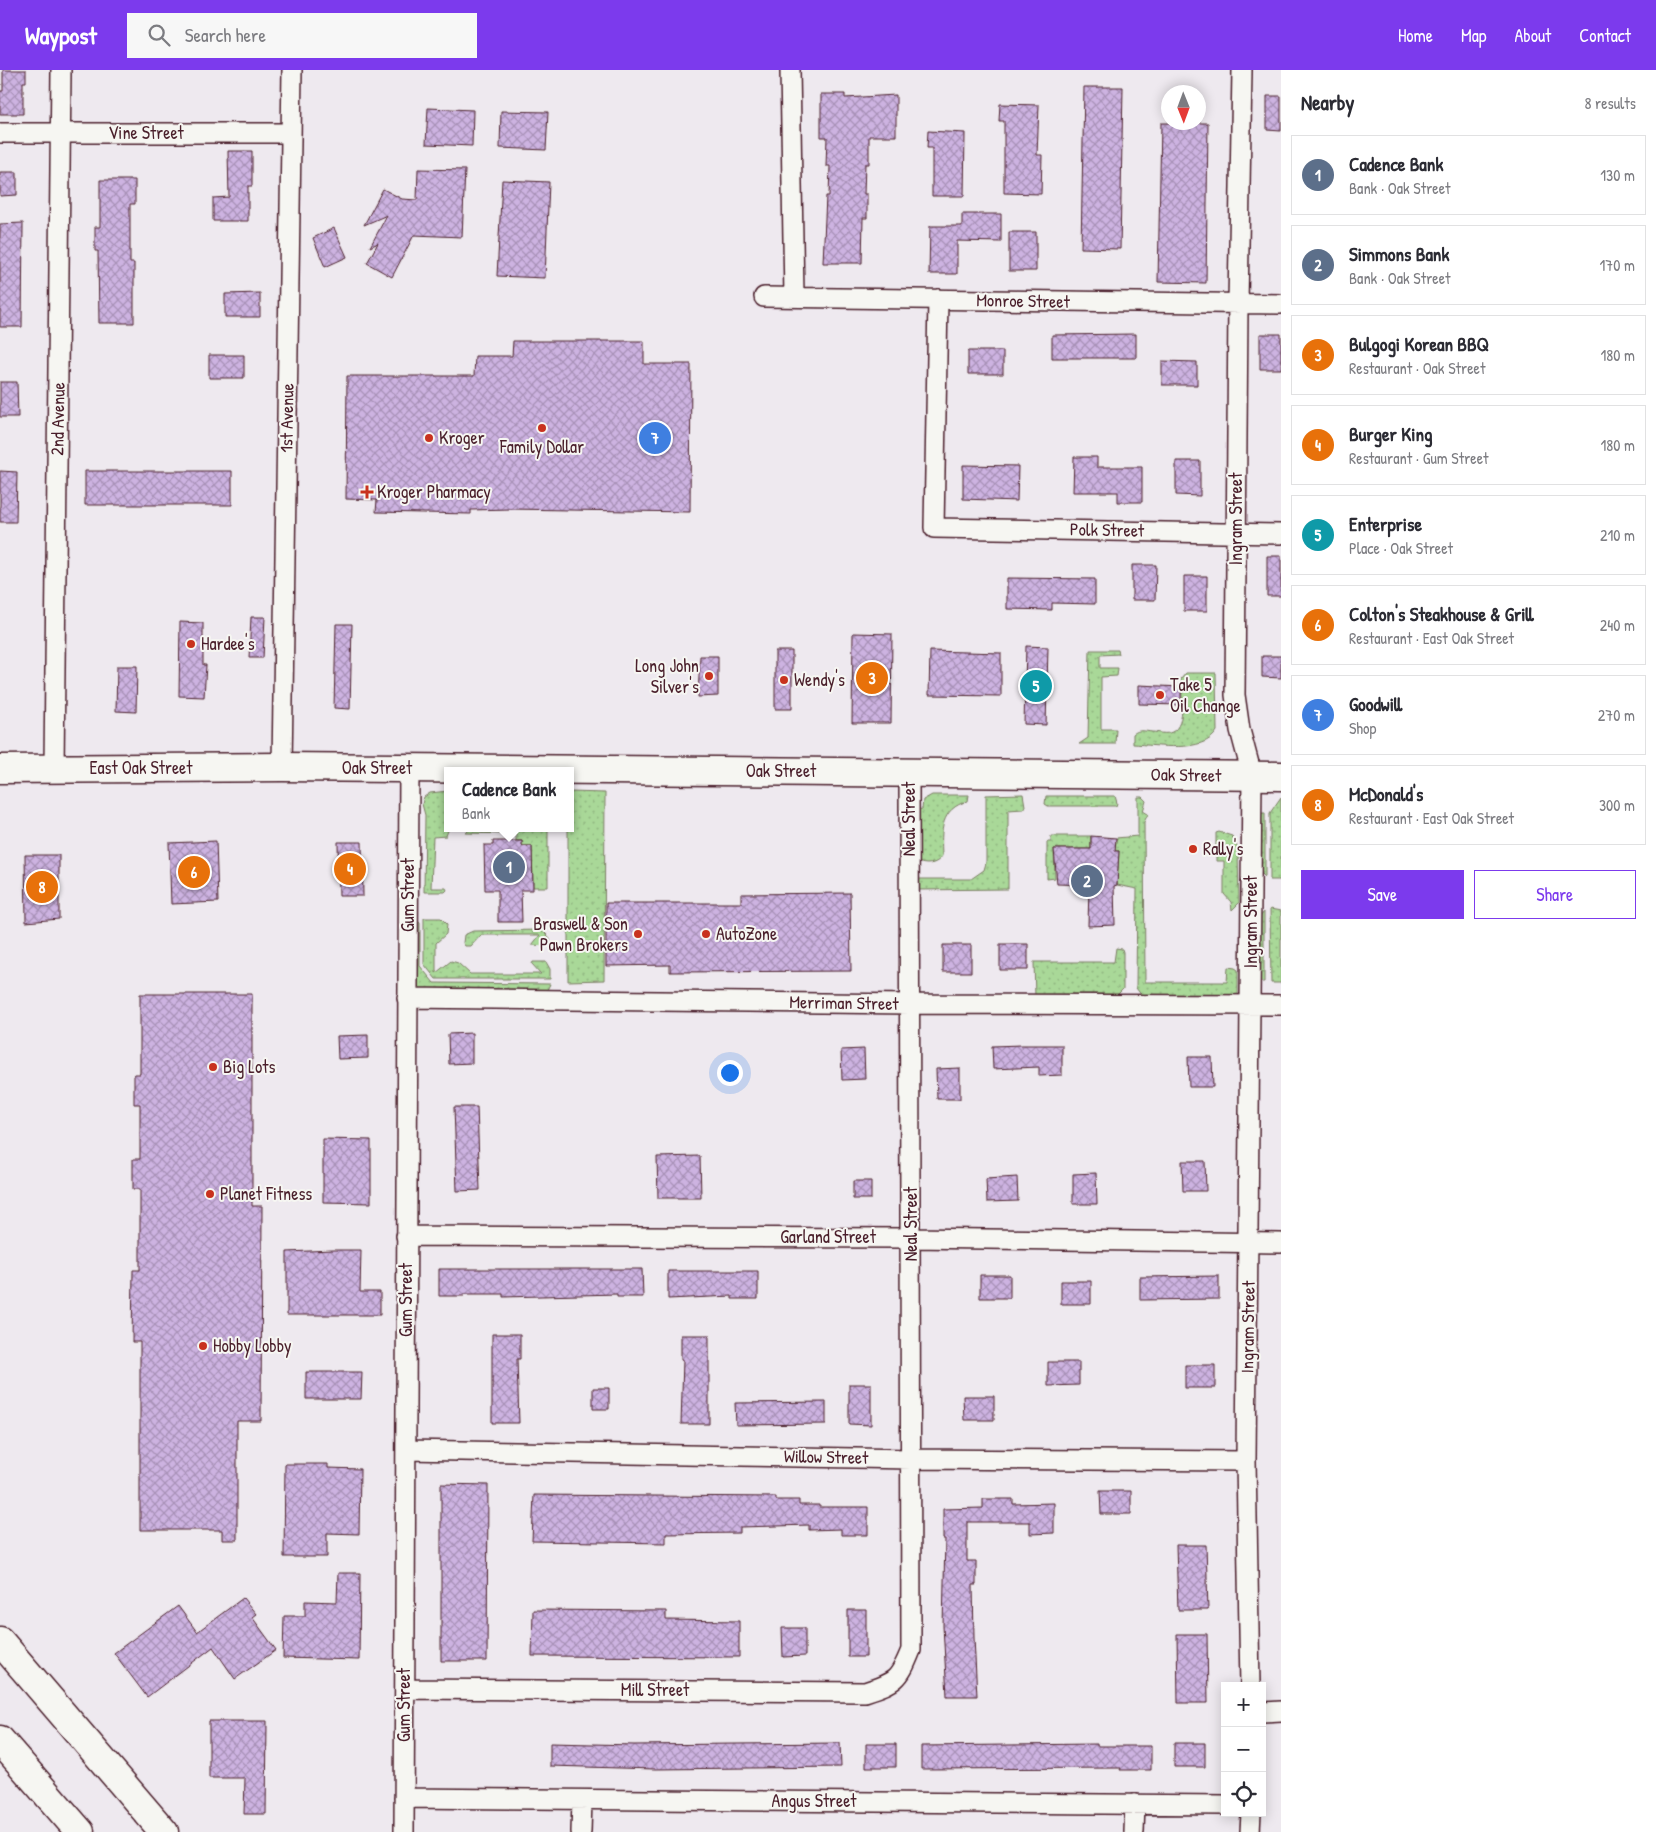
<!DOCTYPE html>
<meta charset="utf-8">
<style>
:root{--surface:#fff;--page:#f7f7f7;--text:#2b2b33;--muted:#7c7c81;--line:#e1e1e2;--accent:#7c3aed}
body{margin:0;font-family:"Patrick Hand",sans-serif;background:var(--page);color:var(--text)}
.controls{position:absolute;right:15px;bottom:15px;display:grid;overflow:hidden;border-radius:0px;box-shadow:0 2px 12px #0003}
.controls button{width:45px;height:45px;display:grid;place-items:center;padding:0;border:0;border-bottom:1px solid var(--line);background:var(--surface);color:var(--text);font:25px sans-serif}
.compass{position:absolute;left:1161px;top:15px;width:45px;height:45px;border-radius:50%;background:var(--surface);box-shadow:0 2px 12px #0003;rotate:179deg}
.you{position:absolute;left:729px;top:1002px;width:18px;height:18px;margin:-12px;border:4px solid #fff;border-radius:50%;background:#1a73e8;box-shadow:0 0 0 8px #1a73e833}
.badge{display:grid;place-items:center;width:32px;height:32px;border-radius:50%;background:var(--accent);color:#fff;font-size:16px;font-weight:700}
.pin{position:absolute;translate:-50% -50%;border:2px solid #fff;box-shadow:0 1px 5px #0006}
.popup{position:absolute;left:444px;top:697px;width:130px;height:65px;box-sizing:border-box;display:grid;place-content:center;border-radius:0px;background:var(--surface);filter:drop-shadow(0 1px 4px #0005);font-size:16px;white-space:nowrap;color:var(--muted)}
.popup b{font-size:19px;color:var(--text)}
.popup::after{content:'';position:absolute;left:50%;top:100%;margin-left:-10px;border:10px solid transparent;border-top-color:var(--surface)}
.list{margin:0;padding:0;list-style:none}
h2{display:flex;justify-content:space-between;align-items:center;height:65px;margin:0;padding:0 20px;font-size:21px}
h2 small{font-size:16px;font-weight:400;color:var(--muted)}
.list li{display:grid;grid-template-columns:32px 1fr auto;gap:15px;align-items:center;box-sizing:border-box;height:80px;margin:0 10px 10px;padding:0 10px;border:1px solid var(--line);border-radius:0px}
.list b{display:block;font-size:19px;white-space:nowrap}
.list p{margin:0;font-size:16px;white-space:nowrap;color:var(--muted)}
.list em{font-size:16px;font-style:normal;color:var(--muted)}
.actions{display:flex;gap:10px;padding:15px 20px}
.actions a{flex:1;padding:11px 0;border:1px solid var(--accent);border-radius:0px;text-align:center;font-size:18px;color:var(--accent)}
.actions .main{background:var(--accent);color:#fff}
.icon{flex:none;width:28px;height:28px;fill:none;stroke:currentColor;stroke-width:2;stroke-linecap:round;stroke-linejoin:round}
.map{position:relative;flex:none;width:1281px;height:1762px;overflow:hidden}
header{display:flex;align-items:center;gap:30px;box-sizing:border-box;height:70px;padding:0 25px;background:var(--accent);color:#fff}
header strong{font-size:24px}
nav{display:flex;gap:28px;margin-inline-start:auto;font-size:18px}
.search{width:350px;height:45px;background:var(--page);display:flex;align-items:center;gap:12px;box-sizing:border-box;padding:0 18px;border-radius:0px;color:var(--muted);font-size:19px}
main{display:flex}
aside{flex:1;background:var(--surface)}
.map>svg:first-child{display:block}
</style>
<header>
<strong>Waypost</strong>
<div class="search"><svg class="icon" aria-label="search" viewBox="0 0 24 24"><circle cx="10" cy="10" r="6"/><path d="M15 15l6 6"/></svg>Search here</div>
<nav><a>Home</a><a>Map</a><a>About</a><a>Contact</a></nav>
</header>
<main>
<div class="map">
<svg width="1281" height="1762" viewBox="0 0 1281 1762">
<defs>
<pattern id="grass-dots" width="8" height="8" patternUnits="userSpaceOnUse" patternTransform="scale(1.25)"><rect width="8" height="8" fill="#a9d898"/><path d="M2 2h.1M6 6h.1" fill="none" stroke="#93b983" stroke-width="1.8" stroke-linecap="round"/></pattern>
<pattern id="building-cross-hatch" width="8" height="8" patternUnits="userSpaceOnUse" patternTransform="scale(1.25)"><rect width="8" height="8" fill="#cdb3e1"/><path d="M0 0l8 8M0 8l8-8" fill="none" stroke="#a891b7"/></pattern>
</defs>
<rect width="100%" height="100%" fill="#eee9ef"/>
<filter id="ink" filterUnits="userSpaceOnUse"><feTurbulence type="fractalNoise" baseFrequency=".02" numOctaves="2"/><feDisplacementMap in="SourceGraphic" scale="10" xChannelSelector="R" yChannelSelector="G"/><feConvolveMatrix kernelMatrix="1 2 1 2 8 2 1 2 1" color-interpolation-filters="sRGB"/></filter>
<g filter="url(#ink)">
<path fill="url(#grass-dots)" stroke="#7a7c62" d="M1090,580H1118L1119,584L1100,585V598H1118L1117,606L1101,607V659H1116L1115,674H1079L1088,668Z
M1186,603H1216L1217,661C1204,684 1156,675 1133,674V664C1139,659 1144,661 1152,662C1158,662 1166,665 1172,662C1187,655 1181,622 1181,609Z
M448,721L449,758L446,766L433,767L431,818H446L447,820L445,822H424L425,745L422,734L424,727L430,723Z
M570,722L605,723L604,910L568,911V758H570Z
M1023,724L1025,736L1023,739L1008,740V819L916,820V811L920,809H971L984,800L986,793V725Z
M932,725H969L968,731C940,739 941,760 942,786C937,795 925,796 916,791V740L922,739L923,730Z
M1046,726H1115L1117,733L1116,736H1048L1045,734Z
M1138,727H1142L1146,731L1143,741L1148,744L1144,752L1145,912H1227L1228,897L1235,898L1238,900V925L1235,926H1142L1136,918L1137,819L1117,815L1119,781H1115L1116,768L1138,766Z
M1281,727V810H1270V743Z
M1261,743H1265V807L1259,801Z
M471,758L548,760V817H533L532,776H522V771H516V764L466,763Z
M1219,762L1232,766L1238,779L1239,833L1232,840L1231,832L1224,824V791H1216V763Z
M1051,766H1091V779H1054L1055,808L1047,809V772H1051Z
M1270,839L1281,841V913H1271Z
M1264,842V912H1260V847Z
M424,848H441L447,854L446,864L436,873V903L451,891L458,893L470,904H541L532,894L533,892H546L550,899V909H436L424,894Z
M420,852V896L434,913L550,914L546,922L423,921L418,917L416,907L417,854Z
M542,860L550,868V873L547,876L532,875L540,865H481L471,876H465L463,873L464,865L473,861Z
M1116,878L1122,879L1123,882V919L1116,926L1035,927L1034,892H1114Z"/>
<path fill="url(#building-cross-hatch)" stroke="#4a1f2b" d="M3,0H26V12H23V44H0V21H3Z
M1084,17H1123L1120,179L1081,178Z
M821,24H845V28L896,25V66H869V94H865L864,124H867V148H863L862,193H823L826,126H829L830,96H826L827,67H821Z
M1267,26H1281V61L1267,60Z
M1000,34L1039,35L1037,85H1042L1041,124L1004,123V51H999Z
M428,38L473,40L472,76L426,74Z
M501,41L548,42L546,80L500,78Z
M1161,53H1208L1206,213L1158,212Z
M928,61L965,63L964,126H932V78H927Z
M228,81H252V116H248V151H213V128L229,127Z
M418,99L465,100L462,167L414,165L392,207L367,193L378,173L370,177L387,145L364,155L383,119L402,129L417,130Z
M0,102H17V125L0,126Z
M100,110H135V134H130V193H134V253H99L98,181H95V157H100Z
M502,110L549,112L545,208L497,206Z
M962,144H1001V172L957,171V204H929L930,156H962Z
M23,153L22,257H0V154Z
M334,158L347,187L325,197L313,168Z
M1009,162H1036V201H1009Z
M260,223V247H225V224Z
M1136,264V288H1052V265Z
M1260,264H1281V299H1260Z
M513,271H644V294H691L690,442L510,439L471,440V444L376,442L377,430L346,429L347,306H474L475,286H512Z
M968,281H1003V304H968Z
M209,285H244V308H209Z
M1162,291L1197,292V315H1162Z
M0,312H17L18,347H0Z
M1074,387H1097V397H1142V432H1118V422H1073Z
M1176,391H1200V426L1176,425Z
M963,395L1018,396L1017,431L963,429Z
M0,401L17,402L16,452H0Z
M85,401H232V435H85Z
M1267,486H1281V526H1267Z
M1132,495H1156L1155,530H1132Z
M1184,506H1207V541H1184Z
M1007,508L1095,509V534L1052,533V540L1007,539Z
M251,547H265L263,588H249Z
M180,552L203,553V595H206L204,627L179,626Z
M336,554H352L350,639L334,638Z
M853,563L892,564L891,653H852Z
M1026,576L1048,577L1046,655L1024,654Z
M775,581H792V639H775Z
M930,581L1001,583V626L929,625Z
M700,586H718V626L698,627Z
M1262,586H1281V608L1262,607Z
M117,596H137L136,642L116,641Z
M1139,615L1181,617V635L1139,634Z
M1091,766L1116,768L1115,781H1119L1117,815L1114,816L1115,855L1088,856L1089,815L1057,814L1054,779H1091Z
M216,771L218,832L171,834L169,773Z
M493,771H522V776H532L533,820H521L522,852H498V820H485L484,775H493Z
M338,772H362L363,826H339Z
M25,785H59V849L26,852Z
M850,823L851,901L670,902V895L606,896V833H741V824Z
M1000,874H1028V900H1000Z
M943,875H971V902H943Z
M140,924H252V1136H262L261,1351H237V1470H222V1460H140V1272H132L133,1200H140V1119H133V1089H140V1034H134V1004H140Z
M472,963V993L449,994L448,964Z
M368,965V988L338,989L337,966Z
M1022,975H1062V1005L1039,1006V997L993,999L992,976Z
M864,979L865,1009L842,1010L841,980Z
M1188,987H1212L1213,1017H1189Z
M960,998V1029H937L936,999Z
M454,1037H477L480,1120L457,1121Z
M323,1069L371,1070V1133L323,1132Z
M700,1086L701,1128H658L657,1087Z
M1182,1091H1205L1206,1121H1183Z
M1096,1103L1097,1134H1073V1104Z
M1017,1107L1018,1131L987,1132L986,1109Z
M853,1111H871V1129H853Z
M332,1180H361L360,1222H380V1245H287V1182Z
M439,1199H642L643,1227H617V1224L503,1227V1224H464V1226H439Z
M668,1201H758V1229H732V1226L668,1229Z
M980,1205H1010V1228H980Z
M1219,1206V1229L1140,1230V1207Z
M1061,1211H1091V1234H1061Z
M492,1264H520V1289H517L519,1353H492Z
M681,1265H709V1354H681L683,1290H681Z
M1048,1292H1079V1315L1048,1316Z
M1185,1295H1215V1318H1185Z
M306,1302H362L361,1329H306Z
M849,1314H871V1355L849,1354Z
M593,1318H609V1339H593Z
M963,1326H994V1350H964Z
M826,1332V1354L736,1355L735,1333Z
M285,1394H328V1398L360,1399L359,1464L327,1463V1487H284Z
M441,1414L488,1415L487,1591H441Z
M1100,1421H1131V1444H1101Z
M534,1425L776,1427V1430H799V1435H819V1437H868V1465H841V1459L809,1460V1455L776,1456L740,1457V1463L666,1464V1473L532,1471Z
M983,1429H1013V1434L1054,1433V1463L1030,1464V1452H967V1491H976V1515H973L974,1568L977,1626H947L943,1556L945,1469H943V1439L983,1438Z
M1176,1475H1206L1208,1540H1178Z
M338,1503H360L359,1590L283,1588L284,1546H305V1531L337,1532Z
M243,1528L256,1544L252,1547L276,1580L235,1609L213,1577L147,1627L114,1583L178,1536L197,1562Z
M533,1540L666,1541V1550L739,1551V1587L532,1586Z
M848,1540H866V1587H848Z
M782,1558H805V1586L783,1587Z
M1177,1564H1207L1208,1633H1178Z
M209,1651H267L266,1744H244L245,1708H209Z
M550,1673L634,1675L840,1673L841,1697L655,1699L550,1696Z
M1174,1673H1205V1697H1174Z
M866,1674H896V1697H866Z
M1097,1674V1676H1151V1700H1120L1121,1698L921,1699V1676Z"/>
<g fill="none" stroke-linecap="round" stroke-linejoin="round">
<defs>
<path id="street" d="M790,0L794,226
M1242,0L1238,234L1235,625L1240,660L1252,705L1246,1391L1250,1616
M0,63H291
M764,227L1281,234
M938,229L934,458L1281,464
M282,697L292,0
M54,698L61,0
M407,928L910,934L1281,935
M406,1166L911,1168L1281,1173
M406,1380L911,1389L1246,1391
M405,1619L865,1622C896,1612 899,1610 911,1580L909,702
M1262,1642L1281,1641
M404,1728L1225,1735
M404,1762L409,698
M581,1762L582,1730
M1134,1762L1135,1734
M1250,1762L1251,1743"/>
<path id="highway" d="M0,699L282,697L1281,706
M0,1571L164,1762
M0,1670L80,1762"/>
</defs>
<use href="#street" stroke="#4a1f2b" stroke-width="22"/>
<use href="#highway" stroke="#4a1f2b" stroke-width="31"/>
<use href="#street" stroke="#f6f6f2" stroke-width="19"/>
<use href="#highway" stroke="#f6f6f2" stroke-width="28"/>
</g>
</g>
<g fill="#c8321e" stroke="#f6f6f2" stroke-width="2">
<circle cx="542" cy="358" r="5"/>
<circle cx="429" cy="368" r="5"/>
<path d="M364.5 414.5h5v5h5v5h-5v5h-5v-5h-5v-5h5z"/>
<circle cx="191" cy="574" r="5"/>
<circle cx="709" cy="606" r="5"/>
<circle cx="784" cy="610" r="5"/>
<circle cx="1160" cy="625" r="5"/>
<circle cx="1193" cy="779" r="5"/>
<circle cx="638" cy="864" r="5"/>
<circle cx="706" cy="864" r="5"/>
<circle cx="213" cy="997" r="5"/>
<circle cx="210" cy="1124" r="5"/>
<circle cx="203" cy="1276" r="5"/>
</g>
<g text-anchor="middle" stroke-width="4" stroke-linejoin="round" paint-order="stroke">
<g font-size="18" fill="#4a1f2b" stroke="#f6f6f2">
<text x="146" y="69">Vine Street</text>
<text transform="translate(1023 231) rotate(1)" y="6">Monroe Street</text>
<text transform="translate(287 348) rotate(-89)" y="6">1st Avenue</text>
<text transform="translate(58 349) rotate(-89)" y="6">2nd Avenue</text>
<text transform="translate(1236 449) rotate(-90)" y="6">Ingram Street</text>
<text transform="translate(1107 460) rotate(1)" y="6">Polk Street</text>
<text x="141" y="704">East Oak Street</text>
<text x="377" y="704">Oak Street</text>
<text x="781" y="707">Oak Street</text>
<text transform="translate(1186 705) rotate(1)" y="6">Oak Street</text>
<text transform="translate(909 749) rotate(-90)" y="6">Neal Street</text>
<text transform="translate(408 825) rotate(-90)" y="6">Gum Street</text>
<text transform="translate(1251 852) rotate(-90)" y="6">Ingram Street</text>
<text transform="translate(844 933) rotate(1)" y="6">Merriman Street</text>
<text transform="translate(911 1154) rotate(-90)" y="6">Neal Street</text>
<text x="828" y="1173">Garland Street</text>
<text transform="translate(406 1230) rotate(-90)" y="6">Gum Street</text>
<text transform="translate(1248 1257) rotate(-89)" y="6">Ingram Street</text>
<text transform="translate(826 1387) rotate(1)" y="6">Willow Street</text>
<text x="655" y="1626">Mill Street</text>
<text transform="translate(404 1635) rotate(-90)" y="6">Gum Street</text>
<text x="814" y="1737">Angus Street</text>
</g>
<g font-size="18" fill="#4a1f2b" stroke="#f6f6f2" text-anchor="start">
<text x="439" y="374">Kroger</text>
<text x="542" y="383" text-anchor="middle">Family Dollar</text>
<text x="377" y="428">Kroger Pharmacy</text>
<text x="201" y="580">Hardee's</text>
<text x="699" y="602" text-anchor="end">Long John<tspan x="699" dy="21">Silver's</tspan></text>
<text x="794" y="616">Wendy's</text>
<text x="1170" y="621">Take 5<tspan x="1170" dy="21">Oil Change</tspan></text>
<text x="1203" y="785">Rally's</text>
<text x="628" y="860" text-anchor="end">Braswell &amp; Son<tspan x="628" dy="21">Pawn Brokers</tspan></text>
<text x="716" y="870">AutoZone</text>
<text x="223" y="1003">Big Lots</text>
<text x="220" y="1130">Planet Fitness</text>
<text x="213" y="1282">Hobby Lobby</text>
</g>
</g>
</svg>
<div class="controls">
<button>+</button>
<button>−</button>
<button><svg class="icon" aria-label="locate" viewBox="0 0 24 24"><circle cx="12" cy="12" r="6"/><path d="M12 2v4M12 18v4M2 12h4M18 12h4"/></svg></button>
</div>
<svg class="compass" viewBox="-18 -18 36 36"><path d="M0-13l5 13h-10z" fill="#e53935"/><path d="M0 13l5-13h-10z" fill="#7c7c81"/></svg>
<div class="you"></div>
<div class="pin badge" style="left:509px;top:797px;background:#5c6f8a">1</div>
<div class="popup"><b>Cadence Bank</b>Bank</div>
<div class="pin badge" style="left:1087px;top:811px;background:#5c6f8a">2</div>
<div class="pin badge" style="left:872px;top:608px;background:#e8710a">3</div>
<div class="pin badge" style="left:350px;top:799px;background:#e8710a">4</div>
<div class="pin badge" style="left:1036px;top:616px;background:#0f9aa8">5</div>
<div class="pin badge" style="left:194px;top:802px;background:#e8710a">6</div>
<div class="pin badge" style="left:655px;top:368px;background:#3f7fe0">7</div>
<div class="pin badge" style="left:42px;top:817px;background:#e8710a">8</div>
</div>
<aside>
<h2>Nearby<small>8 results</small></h2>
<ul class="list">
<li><span class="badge" style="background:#5c6f8a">1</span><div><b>Cadence Bank</b><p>Bank · Oak Street</p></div><em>130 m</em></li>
<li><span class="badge" style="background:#5c6f8a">2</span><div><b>Simmons Bank</b><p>Bank · Oak Street</p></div><em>170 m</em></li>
<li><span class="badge" style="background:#e8710a">3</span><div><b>Bulgogi Korean BBQ</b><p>Restaurant · Oak Street</p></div><em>180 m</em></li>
<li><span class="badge" style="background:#e8710a">4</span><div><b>Burger King</b><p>Restaurant · Gum Street</p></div><em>180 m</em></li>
<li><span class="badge" style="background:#0f9aa8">5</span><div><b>Enterprise</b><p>Place · Oak Street</p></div><em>210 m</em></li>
<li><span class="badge" style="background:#e8710a">6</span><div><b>Colton's Steakhouse &amp; Grill</b><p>Restaurant · East Oak Street</p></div><em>240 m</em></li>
<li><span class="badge" style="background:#3f7fe0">7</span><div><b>Goodwill</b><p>Shop</p></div><em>270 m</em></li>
<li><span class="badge" style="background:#e8710a">8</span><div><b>McDonald's</b><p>Restaurant · East Oak Street</p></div><em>300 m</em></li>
</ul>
<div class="actions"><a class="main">Save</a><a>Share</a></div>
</aside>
</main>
